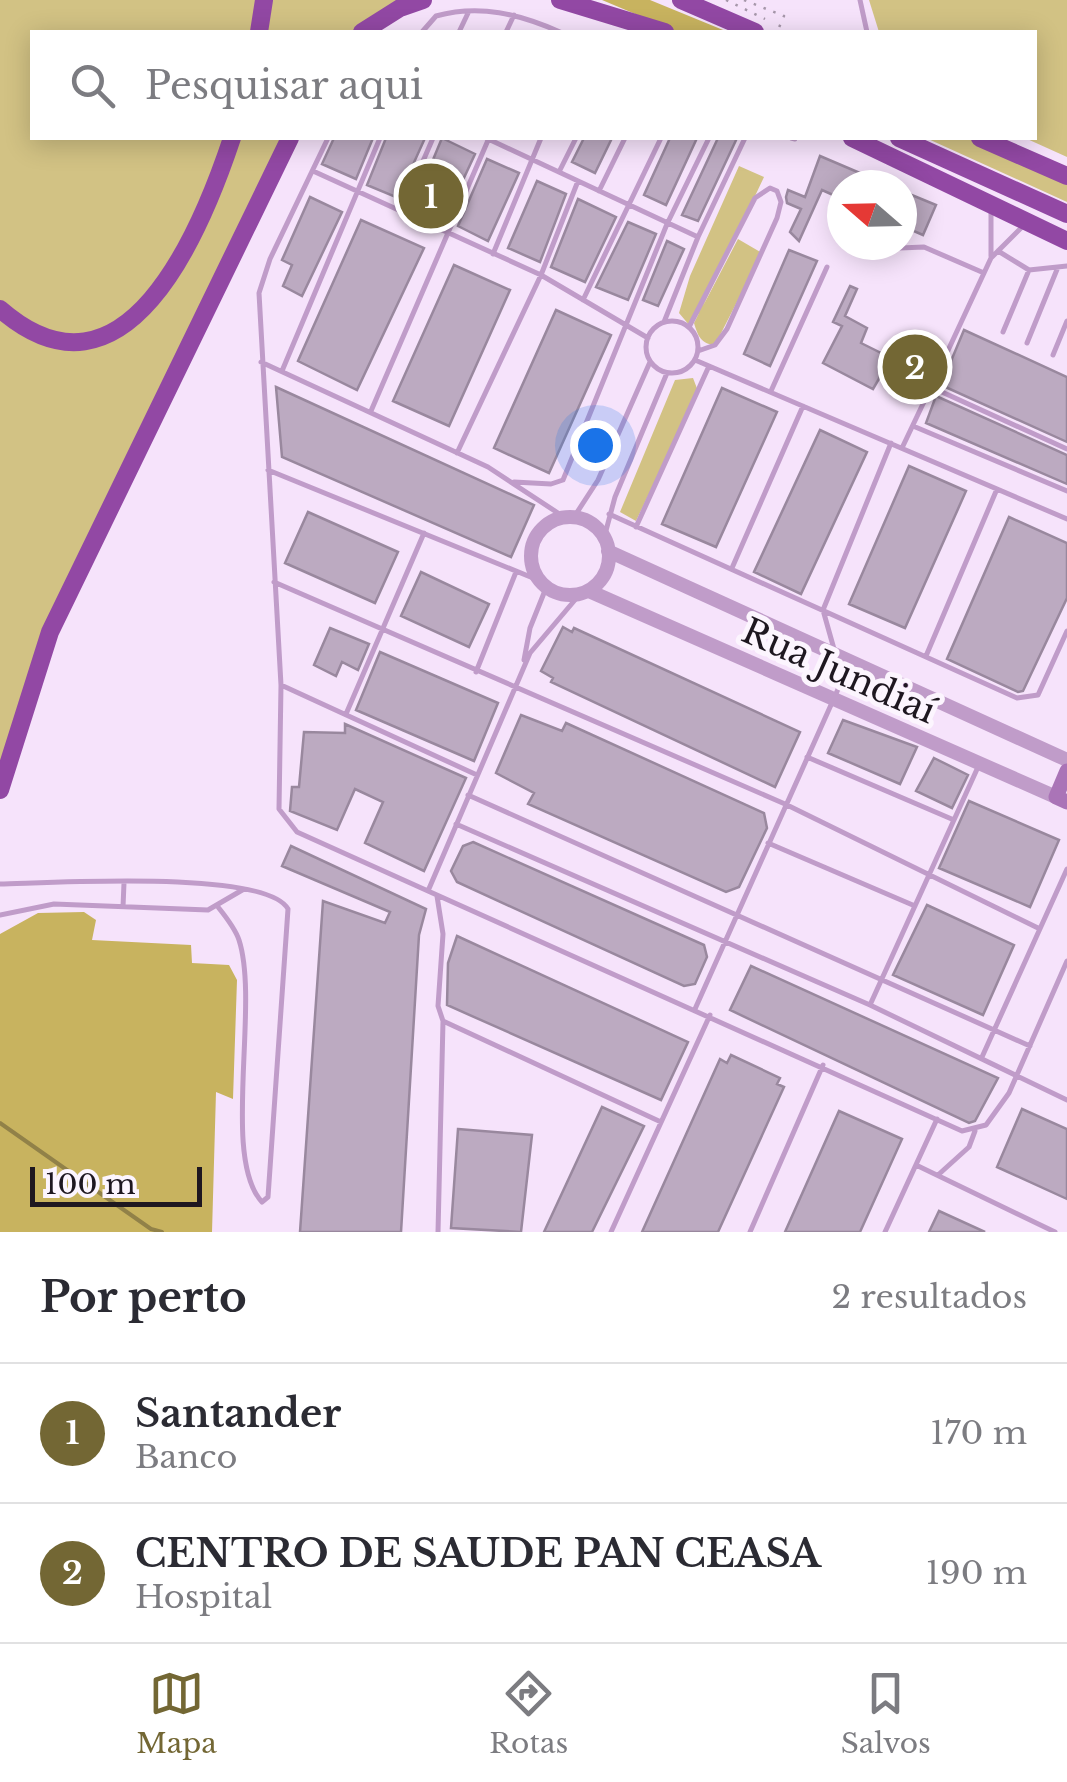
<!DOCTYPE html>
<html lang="pt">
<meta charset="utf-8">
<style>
:root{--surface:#fff;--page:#f7f7f7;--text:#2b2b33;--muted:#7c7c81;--line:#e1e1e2;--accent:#736734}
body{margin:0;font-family:"Libre Baskerville",serif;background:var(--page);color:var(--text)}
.compass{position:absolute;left:827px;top:170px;width:90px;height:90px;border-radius:50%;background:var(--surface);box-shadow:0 5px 25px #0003;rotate:290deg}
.scale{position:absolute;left:30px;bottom:25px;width:172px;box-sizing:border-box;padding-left:10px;border:5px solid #1e1720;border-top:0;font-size:28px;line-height:35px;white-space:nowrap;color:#1e1720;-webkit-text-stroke:8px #fcf5fe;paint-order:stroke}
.you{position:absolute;left:595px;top:445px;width:35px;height:35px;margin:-25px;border:8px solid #fff;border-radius:50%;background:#1a73e8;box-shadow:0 0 0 15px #1a73e833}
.badge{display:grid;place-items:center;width:65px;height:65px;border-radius:50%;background:var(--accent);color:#fff;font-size:32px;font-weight:700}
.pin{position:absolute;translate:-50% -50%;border:5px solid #fff;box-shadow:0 2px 10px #0006}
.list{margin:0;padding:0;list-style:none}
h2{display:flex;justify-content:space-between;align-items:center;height:130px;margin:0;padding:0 40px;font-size:42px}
h2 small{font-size:32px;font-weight:400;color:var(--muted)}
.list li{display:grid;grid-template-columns:65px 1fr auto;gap:30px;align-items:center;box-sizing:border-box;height:140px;padding:0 40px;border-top:2px solid var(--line)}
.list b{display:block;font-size:38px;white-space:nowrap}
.list p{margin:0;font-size:32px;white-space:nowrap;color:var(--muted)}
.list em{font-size:32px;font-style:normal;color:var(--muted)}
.icon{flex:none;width:55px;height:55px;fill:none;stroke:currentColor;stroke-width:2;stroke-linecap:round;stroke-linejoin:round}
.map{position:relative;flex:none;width:1067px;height:1232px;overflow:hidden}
.search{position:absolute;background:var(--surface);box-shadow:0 5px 25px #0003;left:30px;right:30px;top:30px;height:110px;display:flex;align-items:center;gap:25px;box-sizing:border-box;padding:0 35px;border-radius:0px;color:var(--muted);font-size:38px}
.sheet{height:410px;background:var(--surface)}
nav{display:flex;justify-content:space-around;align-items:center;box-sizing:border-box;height:140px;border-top:2px solid var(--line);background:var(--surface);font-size:28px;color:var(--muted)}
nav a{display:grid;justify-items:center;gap:5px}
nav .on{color:var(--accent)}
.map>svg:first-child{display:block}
</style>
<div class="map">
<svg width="1067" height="1232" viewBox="0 0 1067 1232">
<rect width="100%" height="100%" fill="#f6e3fb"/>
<path fill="#d2c284" d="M0,0H407L354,32H32V138H285L121,474L0,782Z
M869,0H1067V157L1025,138H1034V32H879Z
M926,138H972L1067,181V202Z
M739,166L764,177L703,306L738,239L762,253L715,345C701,344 698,336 694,323L699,313L690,326L679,313L690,276Z
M693,378L698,391L636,521L620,512L675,380Z"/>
<path fill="#c8b35f" d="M602,0H650L728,32H678Z
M84,912L96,920L92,940L191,945L192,963L229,965L237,980L233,1099L216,1092L212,1232H0V934L38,913Z"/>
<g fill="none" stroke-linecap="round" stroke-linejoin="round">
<path stroke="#918148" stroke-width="4" d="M0,1123L151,1229L162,1232"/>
</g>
<path fill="#bcaac1" stroke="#99889e" stroke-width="2.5" d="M334,138H373L356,179L322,164Z
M386,138H425L398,198L367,185Z
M442,138L475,154L444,221L413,208Z
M584,138H612L595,173L572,162Z
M670,138H697L666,205L644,195Z
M718,138H737L698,221L682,215Z
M820,156L888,185H842V199L822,190L799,241L790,232L801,209L787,203L786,197L788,190L805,197Z
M487,159L519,173L488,241L458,226Z
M537,181L566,194L540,262L508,248Z
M902,191L936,205L923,235L902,226Z
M310,197L342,212L302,296L283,286L292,265L282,260Z
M578,199L616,217L585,282L551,267Z
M361,220L424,248L357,390L298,361Z
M628,222L656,234L628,300L596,287Z
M667,241L684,249L658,306L643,300Z
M789,250L817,261L770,366L744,354Z
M454,265L510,290L449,426L393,401Z
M850,286L857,289L845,316L867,328L861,343L891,358L873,389L823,363L842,326L833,322Z
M556,310L611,335L549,473L494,448Z
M964,330L1067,377V442L941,385Z
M276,387L534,505L511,557L282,457Z
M722,388L777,412L716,547L662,524Z
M936,396L1067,455V484L926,423Z
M820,430L867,452L801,594L754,572Z
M909,466L966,491L905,628L849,604Z
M308,512L398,552L375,603L285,563Z
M1009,517L1067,543V598L1023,691L1018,692L947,659Z
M421,572L489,604L469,647L401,616Z
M563,627L572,632L574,628L800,732L775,787L551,682L553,678L541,671Z
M330,628L369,644L358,670L342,662L336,676L314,665Z
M380,652L498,703L474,761L356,710Z
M521,715L562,731L566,723L764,813L767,828L739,887L726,892L528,804L534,793L496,773Z
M843,720L917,747L900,784L828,753Z
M345,724L466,778L424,871L365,843L383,802L355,789L337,830L290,811L292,787H299L304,732L345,733Z
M934,758L968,775L952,808L916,791Z
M969,801L1059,840L1030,907L939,868Z
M473,842L704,945L707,957L695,984L684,986L457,882L451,871L463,846Z
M291,846L426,909L419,935L401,1232H300L323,901L385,923L390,912L282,866Z
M927,905L1014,945L983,1015L893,975Z
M457,936L688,1042L661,1100L447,1005L448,963Z
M751,966L998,1078L975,1121L969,1123L730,1010Z
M731,1055L780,1078L777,1084L784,1087L718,1232H642L720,1059L727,1063Z
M602,1107L644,1126L592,1232H544Z
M1022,1109L1067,1129V1199L997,1167Z
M839,1111L902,1139L860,1232H785Z
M458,1129L532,1135L521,1232L451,1228Z
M939,1211L985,1232H929Z"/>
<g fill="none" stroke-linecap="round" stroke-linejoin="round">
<path stroke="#a697aa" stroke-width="2.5" stroke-dasharray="2.5 8" stroke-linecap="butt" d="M726,0L765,19
M744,0L784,16L777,32"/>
<path stroke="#c09cc9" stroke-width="5" d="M860,0L867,32
M422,32L436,16C480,4 519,14 560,32
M459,32L469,11
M506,32L514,15
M328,138L270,259L259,293L281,685L279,809L297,832L428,891
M486,138L698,237L664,322
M791,138L795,139
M313,171L541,275L648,338
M559,172L576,138
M599,191L625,138
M401,212L433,138
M698,237L745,138
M900,248L924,247L984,273
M998,251L1029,270L1067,266
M493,254L541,138
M991,256V207
M583,300L661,138
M646 347a26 26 0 1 1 52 0a26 26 0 1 1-52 0Z
M689,327L755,198L770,188L777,191L781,202L777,218L727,329L715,345L698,351
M1003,332L1029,270
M1027,343L1058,267
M1053,355L1067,321
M695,360L1067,519
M261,362L488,467L564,517
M282,371L380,138
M931,387L991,258L1022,227
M771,391L827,267
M371,411L489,138
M913,426L1067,491
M902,448L931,387L1067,449
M457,453L541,275L578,181
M268,470L538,580
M514,482L551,484L563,480L667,224L709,138
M609,514L1017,698L1038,695L1067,631
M574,517L598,480L650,362
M636,527L709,366
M604,538L615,497L667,373
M732,568L803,406
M274,582L785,804L1038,928
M580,594L530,653L428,891L962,1131L986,1125L1009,1093L1067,961
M834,649L823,610L891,443
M926,656L997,489
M524,660L530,628L546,588
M476,672L516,572
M281,685L477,775
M346,714L424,533
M807,757L954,820
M468,795L1030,1046
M456,824L870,1005L1067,1100
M768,843L915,906
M0,884C49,883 266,869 288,909L268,1197L262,1202C221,1158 260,1005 239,940C235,928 226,917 218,907
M437,896L443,934L438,1006L443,1021L661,1122
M123,907L124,883
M0,915L54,904L208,910L244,889
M870,1005L978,767
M695,1009L839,687V658
M982,1057L1067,869
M916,1165L1055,1232
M938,1175L969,1147L975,1131
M438,1232L443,1021
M611,1232L710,1015
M750,1232L823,1065
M885,1232L937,1119"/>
<path stroke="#c09cc9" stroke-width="14" d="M531 556a39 39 0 1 1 78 0a39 39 0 1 1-78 0Z
M608,551L1067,760
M589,591L1056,797"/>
<path stroke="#aa74b7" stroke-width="15" d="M1067,771L1056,797L1067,802"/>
<path stroke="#9248a4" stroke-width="18" d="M560,0L665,32
M681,0L755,32
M259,32L264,0
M362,32L400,8L423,0
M852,138L1067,241
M899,138L1067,214
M980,138L1067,176
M0,309C125,418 201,231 232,138
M0,790L50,632L290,138"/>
</g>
<g text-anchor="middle" stroke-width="10" stroke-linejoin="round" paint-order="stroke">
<g font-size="35" fill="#1e1720" stroke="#fcf5fe">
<text transform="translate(839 671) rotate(24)" y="12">Rua Jundiaí</text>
</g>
</g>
</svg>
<svg class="compass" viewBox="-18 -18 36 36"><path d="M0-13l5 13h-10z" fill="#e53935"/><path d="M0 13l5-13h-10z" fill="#7c7c81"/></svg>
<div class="scale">100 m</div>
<div class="you"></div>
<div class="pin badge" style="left:431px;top:196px">1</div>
<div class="pin badge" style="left:915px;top:367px">2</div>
<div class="search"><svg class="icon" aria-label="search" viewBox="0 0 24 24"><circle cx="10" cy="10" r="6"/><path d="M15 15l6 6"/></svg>Pesquisar aqui</div>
</div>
<section class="sheet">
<h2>Por perto<small>2 resultados</small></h2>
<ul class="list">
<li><span class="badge">1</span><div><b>Santander</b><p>Banco</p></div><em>170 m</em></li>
<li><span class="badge">2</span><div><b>CENTRO DE SAUDE PAN CEASA</b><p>Hospital</p></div><em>190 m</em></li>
</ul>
</section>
<nav>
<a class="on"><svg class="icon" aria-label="map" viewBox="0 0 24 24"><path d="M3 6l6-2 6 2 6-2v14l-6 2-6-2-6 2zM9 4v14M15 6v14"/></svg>Mapa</a>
<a><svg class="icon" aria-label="directions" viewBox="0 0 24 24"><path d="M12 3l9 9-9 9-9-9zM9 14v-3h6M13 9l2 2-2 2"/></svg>Rotas</a>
<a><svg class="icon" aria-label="saved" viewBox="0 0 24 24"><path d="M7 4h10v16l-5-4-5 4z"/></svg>Salvos</a>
</nav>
